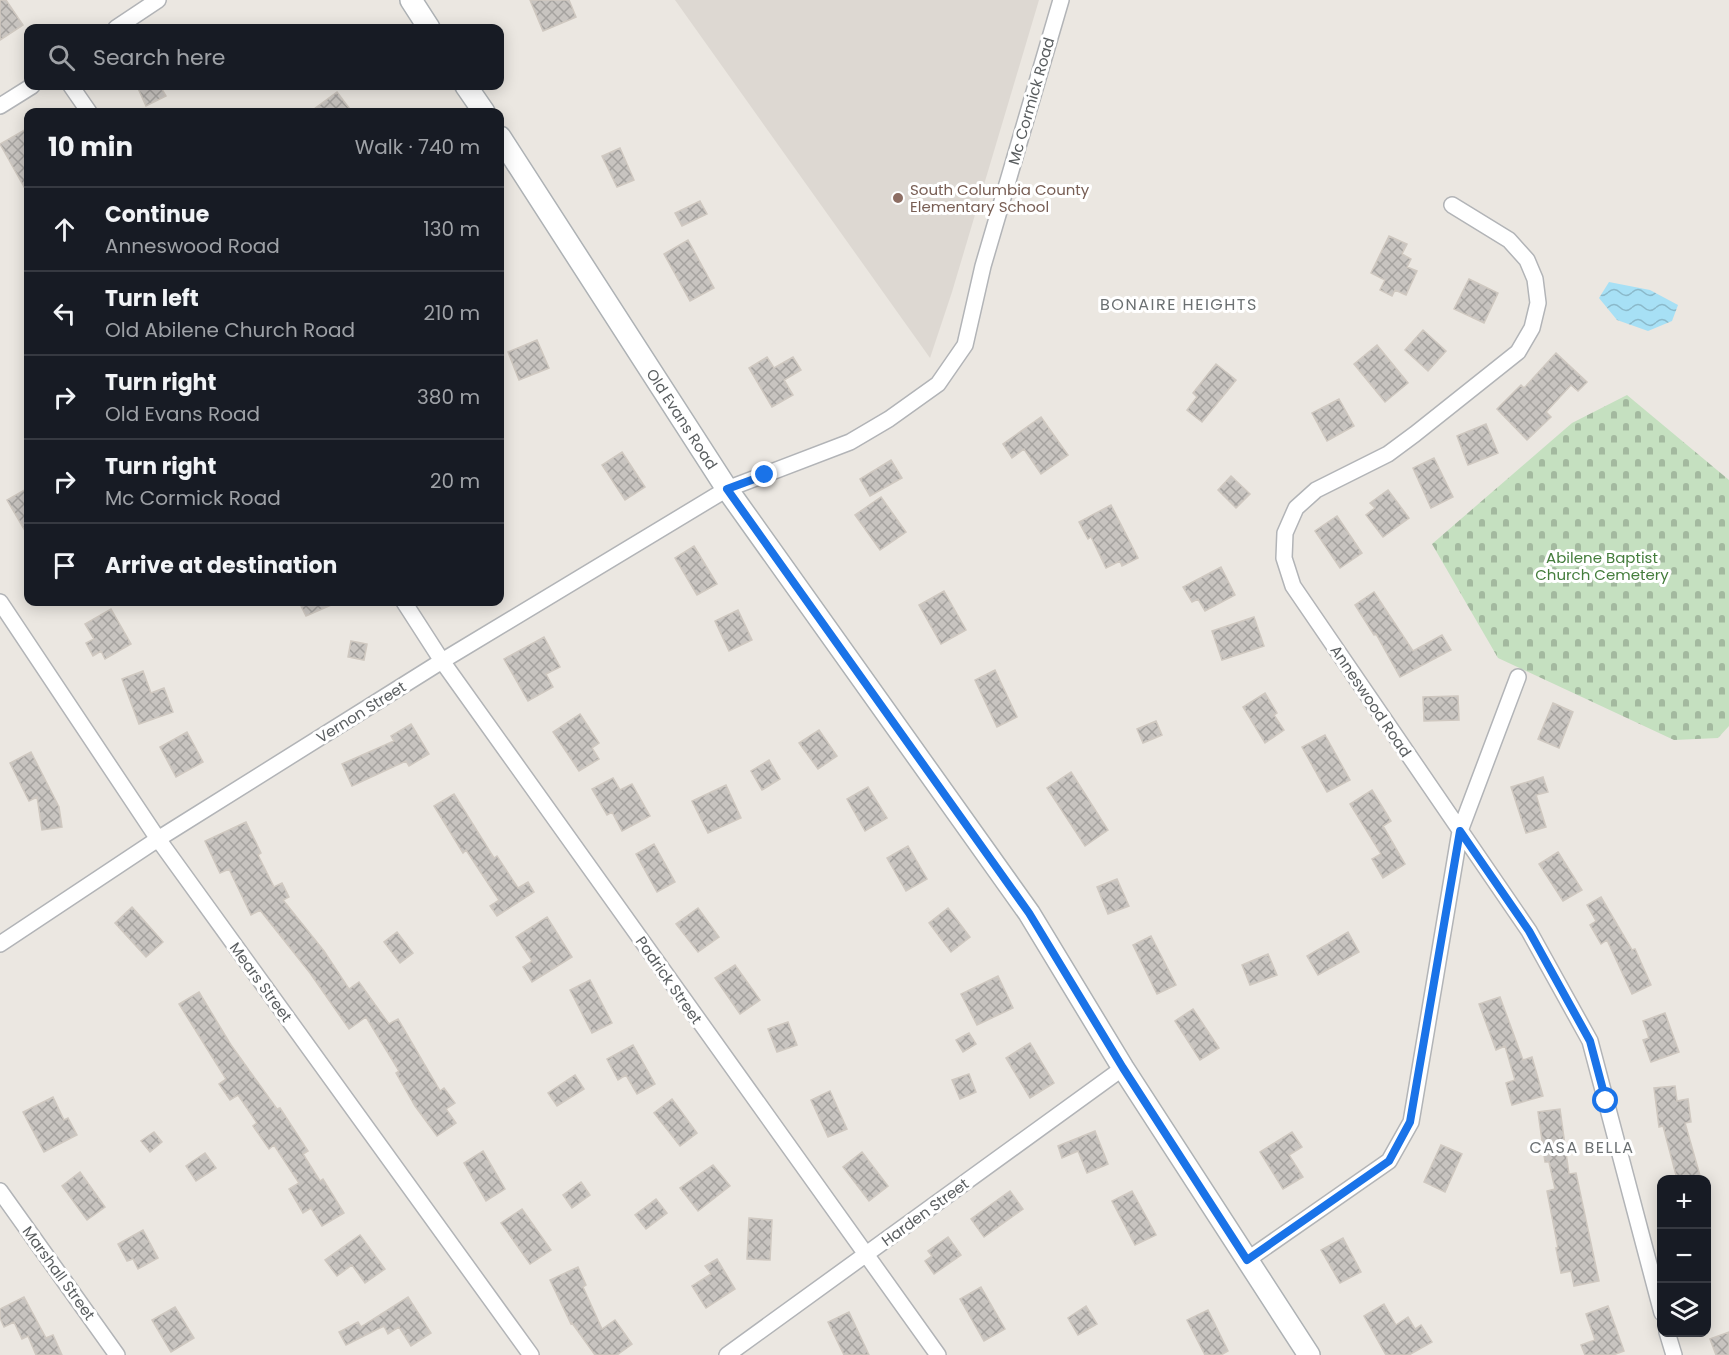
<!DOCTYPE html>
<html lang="en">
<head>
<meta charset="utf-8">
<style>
	body { margin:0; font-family:Poppins,sans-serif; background:#20242c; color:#f1f3f6 }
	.controls { position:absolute; right:18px; bottom:18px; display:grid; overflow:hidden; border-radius:12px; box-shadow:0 3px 15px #0003 }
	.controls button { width:54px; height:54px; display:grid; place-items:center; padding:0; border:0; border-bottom:2px solid #363941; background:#171b24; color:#f1f3f6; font:30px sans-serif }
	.stop { position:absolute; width:18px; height:18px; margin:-14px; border:4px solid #1a73e8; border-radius:50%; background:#fff }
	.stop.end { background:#1a73e8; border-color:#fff; box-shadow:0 2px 6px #0008 }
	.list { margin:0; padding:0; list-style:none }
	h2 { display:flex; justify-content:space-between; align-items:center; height:78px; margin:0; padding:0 24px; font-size:26px }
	h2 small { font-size:20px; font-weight:400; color:#9ea1a6 }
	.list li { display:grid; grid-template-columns:39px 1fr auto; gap:18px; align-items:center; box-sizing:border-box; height:84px; padding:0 24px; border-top:2px solid #363941 }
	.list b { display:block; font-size:22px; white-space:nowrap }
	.list p { margin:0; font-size:20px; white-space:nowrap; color:#9ea1a6 }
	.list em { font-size:20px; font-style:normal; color:#9ea1a6 }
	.icon { flex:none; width:33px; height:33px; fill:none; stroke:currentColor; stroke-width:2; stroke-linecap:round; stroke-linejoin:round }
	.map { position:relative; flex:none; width:1729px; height:1355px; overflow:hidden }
	.search { position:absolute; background:#171b24; box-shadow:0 3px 15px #0003; left:24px; top:24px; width:480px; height:66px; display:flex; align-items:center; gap:15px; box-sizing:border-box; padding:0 21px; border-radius:12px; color:#9ea1a6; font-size:22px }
	.panel { position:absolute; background:#171b24; box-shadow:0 3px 15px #0003; left:24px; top:108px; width:480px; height:498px; border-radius:12px }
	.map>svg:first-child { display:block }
</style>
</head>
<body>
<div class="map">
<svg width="1729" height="1355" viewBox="0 0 1729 1355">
	<defs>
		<pattern id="cemetery-stones" width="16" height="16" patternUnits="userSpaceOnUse" patternTransform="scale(1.5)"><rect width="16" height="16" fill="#c5e0c0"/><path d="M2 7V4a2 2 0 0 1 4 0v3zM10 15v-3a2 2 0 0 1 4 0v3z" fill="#a3b99f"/></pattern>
		<pattern id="water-waves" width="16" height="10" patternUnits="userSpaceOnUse" patternTransform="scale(1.5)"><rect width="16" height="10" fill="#a7e0f5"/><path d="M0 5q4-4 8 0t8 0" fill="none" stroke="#8bb9ca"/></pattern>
		<pattern id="building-cross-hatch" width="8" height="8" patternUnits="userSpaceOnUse" patternTransform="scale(1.5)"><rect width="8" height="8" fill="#c8c4c0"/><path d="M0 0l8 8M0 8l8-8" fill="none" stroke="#a5a29f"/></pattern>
	</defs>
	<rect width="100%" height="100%" fill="#ebe7e1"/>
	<path fill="#ddd8d2" d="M 675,0 L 1039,0 L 952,292 L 930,358 Z"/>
	<path fill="url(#cemetery-stones)" d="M 1627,395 L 1729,480 L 1729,726 L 1718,738 L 1674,740 L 1498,658 L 1432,544 L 1572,423 Z"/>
	<path fill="url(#water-waves)" d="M 1609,282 L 1650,290 L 1678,305 L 1672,321 L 1648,331 L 1617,320 L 1599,298 Z"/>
	<path fill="url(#building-cross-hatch)" stroke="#cfc8c0" stroke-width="1.5" d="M 0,0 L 6,0 L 23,25 L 0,40 Z
		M 530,0 L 569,0 L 576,17 L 543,31 Z
		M 137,86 L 160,86 L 166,96 L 146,106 Z
		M 337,92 L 352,112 L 310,112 Z
		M 28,128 L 28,194 L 0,144 Z
		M 620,148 L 634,180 L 617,187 L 602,156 Z
		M 700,201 L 707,214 L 682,226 L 675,213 Z
		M 1389,236 L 1407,244 L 1402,254 L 1411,259 L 1407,267 L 1417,271 L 1406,295 L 1395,290 L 1392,296 L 1380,290 L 1385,280 L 1371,273 Z
		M 688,240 L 714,288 L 690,301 L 664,254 Z
		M 1469,279 L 1498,293 L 1484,323 L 1454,309 Z
		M 1423,330 L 1446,351 L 1428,371 L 1405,350 Z
		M 537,340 L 549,368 L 519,380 L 508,352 Z
		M 1377,345 L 1408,383 L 1385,402 L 1354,364 Z
		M 1556,353 L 1587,382 L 1578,391 L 1571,385 L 1546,412 L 1551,417 L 1527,440 L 1497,409 L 1521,385 L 1524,388 Z
		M 767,357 L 774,368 L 793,357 L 801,370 L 784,380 L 793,395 L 772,407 L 749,368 Z
		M 1216,364 L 1236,380 L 1202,422 L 1187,410 L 1197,397 L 1193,393 Z
		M 1339,399 L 1354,426 L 1327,441 L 1312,413 Z
		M 1041,417 L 1068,455 L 1041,474 L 1024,449 L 1012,458 L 1003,444 Z
		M 1486,424 L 1498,453 L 1468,465 L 1457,436 Z
		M 622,452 L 645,487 L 625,500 L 602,465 Z
		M 1434,458 L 1453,497 L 1431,508 L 1413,468 Z
		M 891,460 L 902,478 L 870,496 L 860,479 Z
		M 1231,476 L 1250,494 L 1236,508 L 1218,490 Z
		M 28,488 L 28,536 L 7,500 Z
		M 1388,490 L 1409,518 L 1383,537 L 1366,515 L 1375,508 L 1370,503 Z
		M 881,497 L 906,532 L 880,550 L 855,515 Z
		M 1111,505 L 1138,558 L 1122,566 L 1120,561 L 1106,568 L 1091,537 L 1088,539 L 1079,522 Z
		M 1337,516 L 1362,553 L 1340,568 L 1315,531 Z
		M 694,546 L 717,584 L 697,595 L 675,558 Z
		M 1221,567 L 1235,595 L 1205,611 L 1198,599 L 1192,602 L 1183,587 Z
		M 944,591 L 966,630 L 941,644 L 919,605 Z
		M 1374,592 L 1413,651 L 1442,635 L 1451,650 L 1400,677 L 1376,634 L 1374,635 L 1355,605 Z
		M 299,602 L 338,602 L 306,616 Z
		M 111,609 L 131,644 L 105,659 L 101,651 L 93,656 L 86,643 L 94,639 L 85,624 Z
		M 738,610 L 752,640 L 729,651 L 715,621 Z
		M 1254,617 L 1264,646 L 1222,660 L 1212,631 Z
		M 544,637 L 560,667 L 546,674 L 553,687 L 528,701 L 504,659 Z
		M 351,641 L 367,644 L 364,660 L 348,657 Z
		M 995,670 L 1017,717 L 997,727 L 975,680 Z
		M 143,671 L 151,693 L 164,688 L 173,712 L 139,724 L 122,679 Z
		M 1265,693 L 1277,713 L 1274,715 L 1284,730 L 1265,743 L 1243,707 Z
		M 1458,696 L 1459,720 L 1424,721 L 1423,697 Z
		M 1553,703 L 1573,712 L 1559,748 L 1538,739 Z
		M 580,714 L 599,743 L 592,748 L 599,759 L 579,771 L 553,732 Z
		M 1156,721 L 1162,735 L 1143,743 L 1137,729 Z
		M 411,724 L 429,754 L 409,766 L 406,761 L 352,786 L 342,764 L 394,741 L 391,736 Z
		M 819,730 L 837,756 L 818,769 L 799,743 Z
		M 187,732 L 203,762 L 176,777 L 160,747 Z
		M 1325,735 L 1350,780 L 1327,792 L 1302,747 Z
		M 31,752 L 59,807 L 62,827 L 42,830 L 37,797 L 29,801 L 10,763 Z
		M 769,760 L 780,779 L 762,790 L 751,771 Z
		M 1071,772 L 1108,830 L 1085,846 L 1047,788 Z
		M 1543,777 L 1548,792 L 1536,795 L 1546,827 L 1526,833 L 1511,787 Z
		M 613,778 L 620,790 L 632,784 L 650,816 L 622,831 L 612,812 L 607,815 L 592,789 Z
		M 726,785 L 741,818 L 708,833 L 692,801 Z
		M 868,787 L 887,818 L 865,831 L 847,799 Z
		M 1372,790 L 1391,821 L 1383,826 L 1405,864 L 1383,878 L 1372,859 L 1381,854 L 1350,804 Z
		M 454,794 L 494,858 L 497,856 L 518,888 L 528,882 L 534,892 L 497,916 L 490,906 L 499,900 L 466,850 L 463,853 L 434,806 Z
		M 246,822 L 261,853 L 258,855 L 274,887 L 282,883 L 289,897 L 283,900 L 324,951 L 349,989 L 359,982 L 389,1024 L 398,1019 L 440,1091 L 444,1088 L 455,1103 L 446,1109 L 456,1123 L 437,1136 L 415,1106 L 396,1073 L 399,1071 L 366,1017 L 349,1029 L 310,973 L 260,910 L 251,915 L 229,869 L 220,873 L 205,841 Z
		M 654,844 L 675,882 L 657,892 L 636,854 Z
		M 908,846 L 927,879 L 906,891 L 887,858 Z
		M 1558,852 L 1582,890 L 1563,901 L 1539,864 Z
		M 1117,879 L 1129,906 L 1108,914 L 1097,887 Z
		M 1601,897 L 1632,950 L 1635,949 L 1651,985 L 1632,994 L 1607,940 L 1601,944 L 1590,925 L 1596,921 L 1587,905 Z
		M 132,907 L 163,942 L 146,957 L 115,923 Z
		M 698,908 L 719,937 L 698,952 L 676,924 Z
		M 948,908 L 970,937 L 951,952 L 929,923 Z
		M 547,917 L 572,957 L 532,982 L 523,967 L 532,961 L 516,937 Z
		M 397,932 L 413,953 L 400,963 L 384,942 Z
		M 1348,932 L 1359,952 L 1318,975 L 1307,956 Z
		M 1151,936 L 1176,985 L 1157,994 L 1133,945 Z
		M 1268,954 L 1277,975 L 1250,985 L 1242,965 Z
		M 735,965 L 760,1000 L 740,1014 L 715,978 Z
		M 998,976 L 1013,1008 L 977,1025 L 961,994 Z
		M 590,980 L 612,1023 L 592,1033 L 570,990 Z
		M 199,992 L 231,1045 L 277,1109 L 280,1108 L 308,1151 L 303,1154 L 320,1181 L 323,1179 L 344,1213 L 322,1226 L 311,1208 L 303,1213 L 289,1189 L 299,1183 L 274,1145 L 269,1149 L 253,1126 L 257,1123 L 238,1095 L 230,1100 L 219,1084 L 226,1079 L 179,1004 Z
		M 1500,997 L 1523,1060 L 1532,1057 L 1543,1096 L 1512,1105 L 1506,1083 L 1515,1080 L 1505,1046 L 1496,1050 L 1479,1004 Z
		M 1193,1009 L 1219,1048 L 1200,1060 L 1175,1021 Z
		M 1665,1013 L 1679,1052 L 1651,1062 L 1643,1040 L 1649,1038 L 1643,1021 Z
		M 788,1022 L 797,1045 L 777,1052 L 768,1029 Z
		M 969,1033 L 976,1044 L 963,1052 L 956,1040 Z
		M 1030,1043 L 1054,1083 L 1030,1098 L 1006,1058 Z
		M 633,1045 L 655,1084 L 637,1094 L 626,1075 L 618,1080 L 607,1059 Z
		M 969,1074 L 976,1092 L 960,1099 L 952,1080 Z
		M 575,1075 L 584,1089 L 557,1106 L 548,1093 Z
		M 1675,1086 L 1677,1101 L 1688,1099 L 1691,1122 L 1685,1123 L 1701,1179 L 1677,1179 L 1663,1126 L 1659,1127 L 1654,1088 Z
		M 830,1091 L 847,1129 L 828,1137 L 811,1100 Z
		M 53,1097 L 64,1120 L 68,1118 L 77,1135 L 44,1152 L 23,1112 Z
		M 672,1099 L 697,1133 L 680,1146 L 654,1113 Z
		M 1560,1109 L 1569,1174 L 1576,1173 L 1599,1281 L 1574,1286 L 1571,1271 L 1561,1273 L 1556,1248 L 1558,1248 L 1547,1191 L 1555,1189 L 1549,1162 L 1545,1162 L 1538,1112 Z
		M 1095,1131 L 1108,1164 L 1087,1173 L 1078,1151 L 1062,1158 L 1058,1146 Z
		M 154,1132 L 162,1142 L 150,1152 L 141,1141 Z
		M 1292,1132 L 1302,1147 L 1289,1155 L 1303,1177 L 1283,1189 L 1260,1152 Z
		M 1441,1145 L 1462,1154 L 1445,1192 L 1424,1182 Z
		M 483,1151 L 505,1189 L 486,1201 L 464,1163 Z
		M 862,1152 L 888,1186 L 869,1201 L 843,1167 Z
		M 205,1153 L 216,1168 L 196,1181 L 186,1166 Z
		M 713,1165 L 730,1186 L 698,1211 L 680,1188 Z
		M 80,1172 L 105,1207 L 87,1220 L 62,1186 Z
		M 581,1182 L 590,1195 L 572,1208 L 563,1195 Z
		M 1010,1191 L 1023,1209 L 984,1237 L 971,1219 Z
		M 1132,1191 L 1156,1235 L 1135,1245 L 1112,1201 Z
		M 656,1199 L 667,1213 L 646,1229 L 635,1215 Z
		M 522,1209 L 551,1250 L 530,1264 L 501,1223 Z
		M 749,1218 L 772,1220 L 770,1260 L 747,1259 Z
		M 143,1230 L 158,1258 L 138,1269 L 133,1259 L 127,1261 L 118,1244 Z
		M 360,1235 L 385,1269 L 365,1283 L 352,1265 L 337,1276 L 325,1260 Z
		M 948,1237 L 961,1255 L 934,1274 L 925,1261 L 932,1256 L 928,1251 Z
		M 1343,1238 L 1361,1272 L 1340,1283 L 1321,1250 Z
		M 717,1259 L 735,1289 L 706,1308 L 692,1286 L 711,1274 L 705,1266 Z
		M 578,1267 L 586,1285 L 583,1287 L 602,1329 L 615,1320 L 632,1344 L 617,1355 L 595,1355 L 572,1323 L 571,1324 L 550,1280 Z
		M 981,1287 L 1005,1329 L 984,1341 L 960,1299 Z
		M 24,1297 L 46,1338 L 53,1335 L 62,1355 L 36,1355 L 28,1336 L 22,1339 L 14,1322 L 4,1327 L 0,1318 L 0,1309 Z
		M 408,1297 L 431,1333 L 411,1346 L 399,1327 L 388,1334 L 384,1326 L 346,1345 L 339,1332 L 358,1322 L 361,1327 Z
		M 1384,1304 L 1396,1325 L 1408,1317 L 1415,1329 L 1421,1325 L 1432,1342 L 1409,1355 L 1386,1355 L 1364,1316 Z
		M 1086,1306 L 1097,1324 L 1078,1335 L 1068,1318 Z
		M 1608,1306 L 1624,1351 L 1613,1355 L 1585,1355 L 1581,1345 L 1595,1340 L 1586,1314 Z
		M 175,1307 L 194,1338 L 171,1352 L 152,1320 Z
		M 1208,1310 L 1228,1351 L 1221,1355 L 1205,1355 L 1187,1320 Z
		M 849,1312 L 869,1355 L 844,1355 L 828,1322 Z
		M 1729,1332 L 1729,1355 L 1716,1355 L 1710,1339 Z"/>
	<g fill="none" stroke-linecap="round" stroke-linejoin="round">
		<g stroke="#b2b4b7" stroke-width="18">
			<path id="street" d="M 116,28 L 158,0
				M 71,86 L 89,112
				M 0,106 L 32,86
				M 1452,205 L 1509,240 L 1527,260 L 1535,279 L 1538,303 L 1532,328 L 1518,352 L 1415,434 L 1388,454 L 1316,490 L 1296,508 L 1285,533 L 1284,558 L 1293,586 L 1529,931 L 1590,1041 L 1662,1313
				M 0,602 L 158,839 L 531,1355
				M 404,602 L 442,661 L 938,1355
				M 0,944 L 158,839 L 442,661 L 727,489 L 850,442 L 889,419 L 938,384 L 965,345 L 983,266 L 1061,0
				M 0,1191 L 117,1355
				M 1247,1260 L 1389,1161 L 1411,1122 L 1460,831 L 1518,677
				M 1667,1332 L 1674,1355
				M 727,1355 L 1123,1068"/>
		</g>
		<g stroke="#aeb2b5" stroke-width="24">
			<path id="secondary" d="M 411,0 L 429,28
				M 466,86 L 484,112
				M 500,137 L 727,489 L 1029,913 L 1123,1068 L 1309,1355"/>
		</g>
		<use href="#street" stroke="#fff" stroke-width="15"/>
		<use href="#secondary" stroke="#fff" stroke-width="21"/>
	</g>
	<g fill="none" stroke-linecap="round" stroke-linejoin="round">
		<path stroke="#1a73e8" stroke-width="8" d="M 765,475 L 727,489 L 1029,913 L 1123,1068 L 1247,1260 L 1389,1161 L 1410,1122 L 1460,831 L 1529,931 L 1590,1041 L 1606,1101"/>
	</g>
	<circle fill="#8d6e63" stroke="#fff" stroke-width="2" cx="898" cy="198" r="6"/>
	<g text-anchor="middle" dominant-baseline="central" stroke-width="6" stroke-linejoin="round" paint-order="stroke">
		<g font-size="15" fill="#5a5e60" stroke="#fff">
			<text transform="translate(1031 101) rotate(-74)">Mc Cormick Road</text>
			<text transform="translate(682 419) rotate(57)">Old Evans Road</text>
			<text transform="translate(1371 701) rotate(56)">Anneswood Road</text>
			<text transform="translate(361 712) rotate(-32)">Vernon Street</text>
			<text transform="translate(669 980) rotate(55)">Padrick Street</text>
			<text transform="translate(261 982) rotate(54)">Mears Street</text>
			<text transform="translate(925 1212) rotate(-36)">Harden Street</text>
			<text transform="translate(59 1273) rotate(54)">Marshall Street</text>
		</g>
		<g font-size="15" fill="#785e54" stroke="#fff" text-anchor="start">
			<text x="910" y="189">South Columbia County<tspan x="910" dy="17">Elementary School</tspan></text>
		</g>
		<g font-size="15" fill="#447d3c" stroke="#fff">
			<text x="1602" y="557">Abilene Baptist<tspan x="1602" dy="17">Church Cemetery</tspan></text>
		</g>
		<g font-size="16" letter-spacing="1.5" fill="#6b7072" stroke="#fff">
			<text x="1179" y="304">BONAIRE HEIGHTS</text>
			<text x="1582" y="1147">CASA BELLA</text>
		</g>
	</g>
</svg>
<div class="controls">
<button>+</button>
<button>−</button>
<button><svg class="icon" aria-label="layers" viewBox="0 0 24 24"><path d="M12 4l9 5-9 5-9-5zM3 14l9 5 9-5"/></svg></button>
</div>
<div class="stop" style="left:1606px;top:1101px"></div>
<div class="stop end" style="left:765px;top:475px"></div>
<div class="search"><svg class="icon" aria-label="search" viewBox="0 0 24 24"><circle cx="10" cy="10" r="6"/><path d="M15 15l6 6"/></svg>Search here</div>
<section class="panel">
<h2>10 min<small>Walk · 740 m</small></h2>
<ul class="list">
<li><svg class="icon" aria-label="ahead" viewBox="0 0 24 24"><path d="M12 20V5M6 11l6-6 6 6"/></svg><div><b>Continue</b><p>Anneswood Road</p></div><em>130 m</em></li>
<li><svg class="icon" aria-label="left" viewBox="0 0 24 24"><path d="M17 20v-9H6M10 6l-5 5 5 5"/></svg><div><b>Turn left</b><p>Old Abilene Church Road</p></div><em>210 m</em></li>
<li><svg class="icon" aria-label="right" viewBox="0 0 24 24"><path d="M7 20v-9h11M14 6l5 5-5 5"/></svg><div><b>Turn right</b><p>Old Evans Road</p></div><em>380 m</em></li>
<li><svg class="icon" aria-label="right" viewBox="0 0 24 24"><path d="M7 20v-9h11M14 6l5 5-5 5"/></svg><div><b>Turn right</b><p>Mc Cormick Road</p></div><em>20 m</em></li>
<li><svg class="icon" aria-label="arrive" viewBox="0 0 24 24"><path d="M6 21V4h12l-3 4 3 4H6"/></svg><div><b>Arrive at destination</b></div></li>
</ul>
</section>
</div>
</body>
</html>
